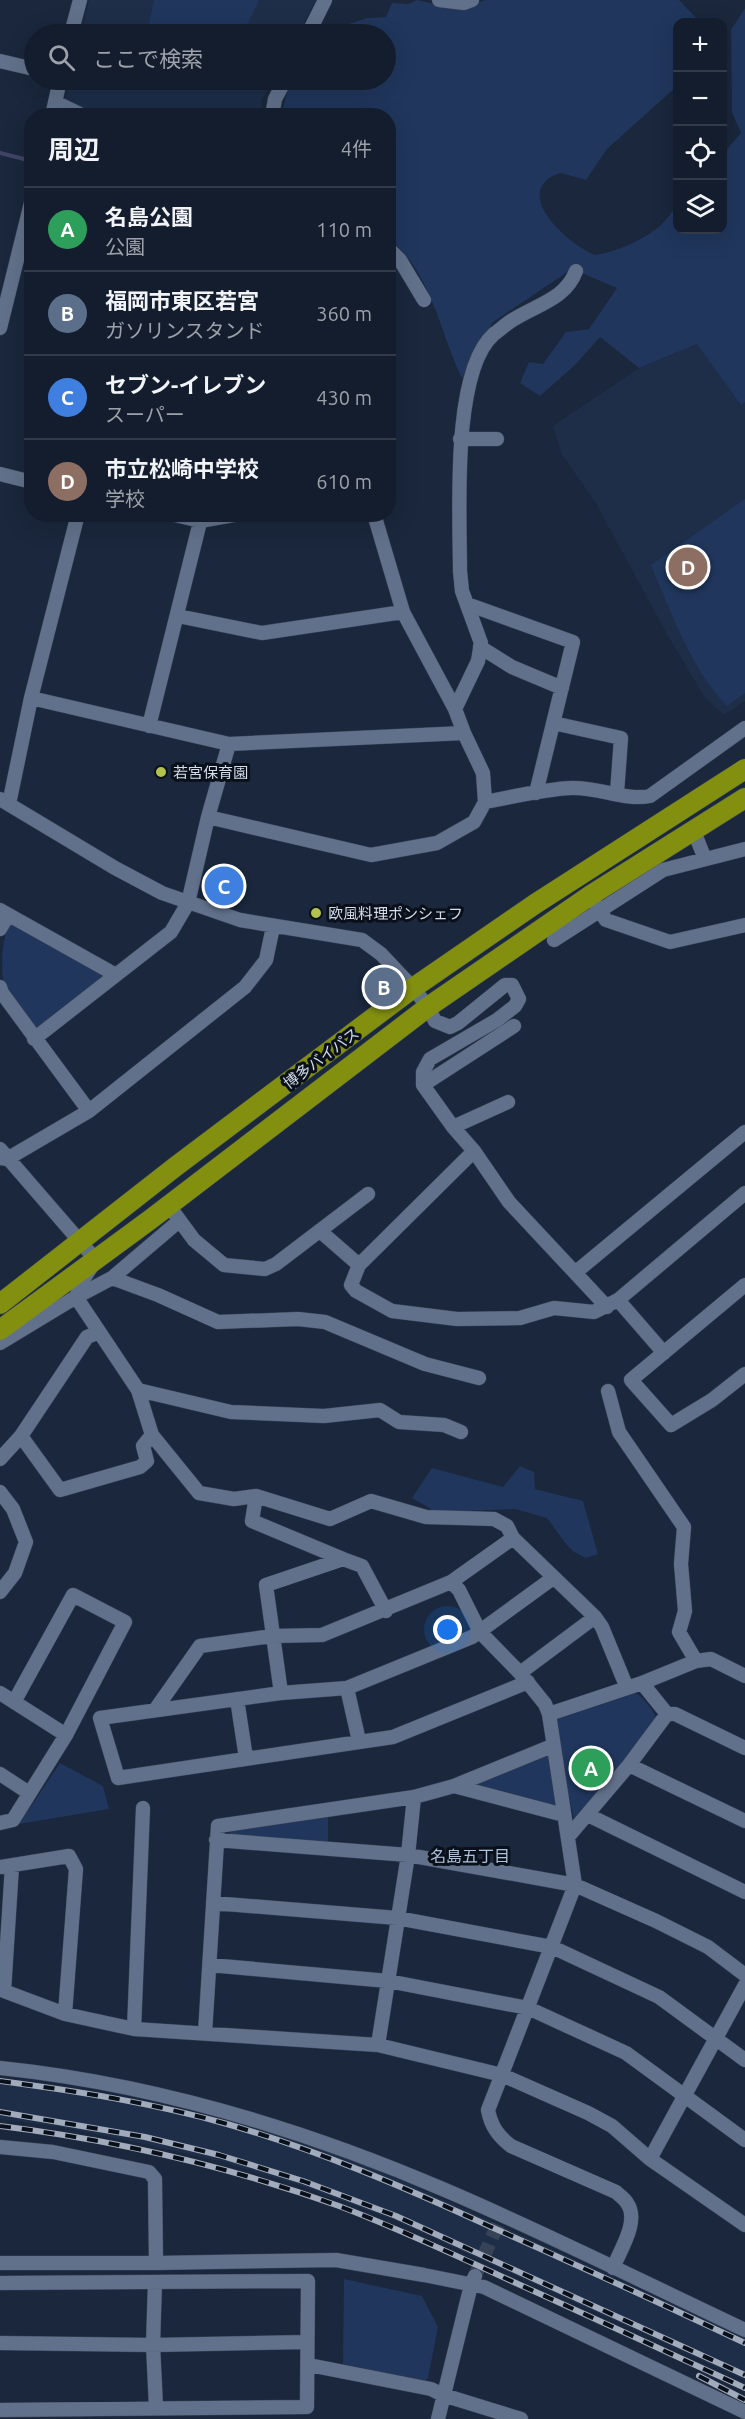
<!DOCTYPE html>
<html lang="ja">
<head>
<meta charset="utf-8">
<style>
	body { margin:0; font-family:Ubuntu,"Noto Sans JP",sans-serif; background:#212a39; color:#f1f3f6 }
	.controls { position:absolute; right:18px; top:18px; display:grid; overflow:hidden; border-radius:12px; box-shadow:0 6px 24px #0002 }
	.controls button { width:54px; height:54px; display:grid; place-items:center; padding:0; border:0; border-bottom:2px solid #333b49; background:#141d2d; color:#f1f3f6; font:30px sans-serif }
	.you { position:absolute; left:448px; top:1630px; width:21px; height:21px; margin:-15px; border:4px solid #fff; border-radius:50%; background:#1a73e8; box-shadow:0 0 0 9px #1a73e833 }
	.badge { display:grid; place-items:center; width:39px; height:39px; border-radius:50%; background:#b3c24b; color:#fff; font-size:20px; font-weight:700 }
	.pin { position:absolute; translate:-50% -50%; border:3px solid #fff; box-shadow:0 2px 6px #0006 }
	.list { margin:0; padding:0; list-style:none }
	h2 { display:flex; justify-content:space-between; align-items:center; height:78px; margin:0; padding:0 24px; font-size:26px }
	h2 small { font-size:20px; font-weight:400; color:#9da2aa }
	.list li { display:grid; grid-template-columns:39px 1fr auto; gap:18px; align-items:center; box-sizing:border-box; height:84px; padding:0 24px; border-top:2px solid #333b49 }
	.list b { display:block; font-size:22px; white-space:nowrap }
	.list p { margin:0; font-size:20px; white-space:nowrap; color:#9da2aa }
	.list em { font-size:20px; font-style:normal; color:#9da2aa }
	.icon { flex:none; width:33px; height:33px; fill:none; stroke:currentColor; stroke-width:2; stroke-linecap:round; stroke-linejoin:round }
	.map { position:relative; flex:none; width:745px; height:2419px; overflow:hidden }
	.search { position:absolute; background:#141d2d; box-shadow:0 6px 24px #0002; left:24px; top:24px; width:372px; height:66px; display:flex; align-items:center; gap:15px; box-sizing:border-box; padding:0 21px; border-radius:33px; color:#9da2aa; font-size:22px }
	.panel { position:absolute; background:#141d2d; box-shadow:0 6px 24px #0002; left:24px; top:108px; width:372px; height:414px; border-radius:24px }
	.map>svg:first-child { display:block }
</style>
</head>
<body>
<div class="map">
<svg width="745" height="2419" viewBox="0 0 745 2419">
	<rect width="100%" height="100%" fill="#1a273c"/>
	<path fill="#1e2e49" d="M 89,0 L 316,0 L 298,34 L 81,34 Z
		M 70,80 L 273,80 L 261,102 L 262,115 L 91,115 L 70,106 L 65,98 Z
		M 697,344 L 741,404 L 745,402 L 745,701 L 724,715 L 705,698 L 667,634 L 594,500 L 562,455 L 553,426 L 639,368 Z
		M 0,2078 L 63,2086 L 151,2102 L 224,2119 L 323,2149 L 407,2183 L 745,2337 L 745,2380 L 394,2220 L 299,2185 L 219,2161 L 143,2144 L 67,2128 L 0,2119 Z"/>
	<path fill="#20365c" d="M 154,0 L 259,0 L 243,34 L 147,34 Z
		M 417,0 L 443,6 L 466,7 L 485,0 L 679,0 L 700,22 L 678,22 L 677,86 L 607,149 L 586,180 L 561,173 C 557,174 551,176 548,179 C 519,202 573,247 595,255 C 617,252 645,239 661,225 C 667,219 672,212 677,206 L 678,230 L 722,230 L 723,154 L 741,133 L 732,112 L 731,30 L 745,8 L 745,402 L 741,405 L 697,344 L 639,368 L 600,337 L 575,365 L 540,396 L 520,383 L 529,362 L 543,364 L 566,332 L 589,329 L 617,288 L 572,269 L 493,322 L 462,378 C 439,331 432,273 389,239 L 388,116 L 281,116 L 287,92 L 295,80 L 386,80 L 386,34 L 320,34 L 367,18 L 386,17 L 392,3 L 409,4 Z
		M 745,499 L 745,693 L 727,706 C 690,667 672,614 651,565 Z
		M 13,922 L 103,973 L 104,979 L 38,1029 C 28,1018 14,1006 6,993 C 0,977 0,932 13,922 Z
		M 520,1466 L 534,1472 L 535,1489 L 583,1501 L 598,1554 L 586,1558 L 574,1552 L 566,1544 L 547,1518 L 515,1509 L 436,1512 L 412,1498 L 432,1468 L 503,1487 Z
		M 631,1690 C 642,1695 653,1709 657,1720 L 584,1812 L 574,1820 L 554,1725 L 557,1718 Z
		M 542,1754 L 549,1756 L 556,1804 L 552,1806 L 468,1785 Z
		M 60,1763 L 103,1786 L 109,1809 L 19,1824 Z
		M 328,1814 L 328,1842 L 230,1836 L 229,1829 Z
		M 344,2279 L 422,2296 L 438,2327 L 428,2378 L 425,2382 L 343,2364 Z"/>
	<g fill="none" stroke-linecap="round" stroke-linejoin="round">
		<path stroke="#404568" stroke-width="4" d="M 0,153 L 32,161"/>
		<path stroke="#364256" stroke-width="14" stroke-dasharray="14 7" stroke-linecap="butt" d="M 475,2276 L 498,2224"/>
		<g stroke="#3b4557" stroke-width="15">
			<path id="minor" d="M 439,0 L 464,3 L 472,0
				M 71,34 L 80,0
				M 308,34 L 325,0
				M 0,61 L 34,69
				M 55,102 L 84,116
				M 52,116 L 60,80
				M 272,116 L 275,99 L 285,80
				M 388,248 L 400,260 L 424,300
				M 0,328 L 32,199
				M 460,439 L 497,439
				M 0,474 L 32,482
				M 171,514 L 200,521 L 239,514
				M 467,604 L 573,642 L 536,793
				M 178,616 L 262,633 L 403,612
				M 480,647 L 512,667 L 562,688
				M 31,698 L 229,744 L 464,733
				M 455,709 L 478,661 L 481,643 L 462,591 L 460,571 C 460,516 451,371 494,334 C 501,329 508,322 516,318 C 539,304 566,298 576,271
				M 553,723 L 621,738 L 617,793
				M 149,726 L 202,514
				M 0,799 L 115,868 L 162,893 L 240,920 L 362,940 L 381,954 L 413,988 L 428,1007 L 435,1021 L 450,1027 L 458,1023 L 505,985 L 512,985 L 519,999 L 515,1006 L 497,1020 L 430,1059 L 423,1072 L 423,1085 L 453,1127 L 474,1151 L 509,1202 L 607,1307
				M 485,802 C 513,797 543,789 572,788 C 599,787 625,801 650,796 L 745,728
				M 9,804 L 31,698 L 78,514
				M 208,817 L 371,855 L 437,843 L 474,822 L 485,802 L 483,773 L 464,733 L 455,709 L 403,612 L 374,514
				M 693,829 L 705,859
				M 596,905 L 606,920 L 670,942 L 745,925
				M 0,910 L 116,975
				M 0,929 L 8,915
				M 554,940 L 663,870 L 745,849
				M 0,987 L 2,993 L 89,1111
				M 34,1039 L 171,932 L 188,903 L 208,817 L 229,744
				M 423,1085 L 514,1026
				M 453,1127 L 508,1102
				M 0,1149 L 96,1260 L 82,1281 L 76,1297 L 138,1390 L 152,1435 L 199,1493 L 234,1499 L 256,1496 L 330,1519 L 371,1501 L 426,1517 L 494,1519 L 507,1526 L 513,1538 L 595,1617 L 602,1627 L 627,1688
				M 0,1158 L 7,1159 L 89,1111 L 245,987 L 266,960 L 273,927
				M 169,1206 L 194,1240 L 224,1265 L 265,1269 L 276,1264 L 368,1194
				M 320,1231 L 359,1265 L 474,1151
				M 359,1265 L 351,1285 L 356,1291 L 392,1311 L 457,1319 L 520,1318 L 554,1308 L 594,1312 L 618,1300 L 745,1193
				M 576,1272 L 745,1132
				M 112,1278 L 158,1295 L 218,1322 L 298,1319 L 325,1322 L 425,1364 L 479,1378
				M 745,1285 L 631,1380 L 671,1425 L 712,1400 L 745,1374
				M 618,1300 L 664,1353
				M 0,1343 L 76,1297 L 112,1278 L 179,1221
				M 138,1390 L 231,1412 L 324,1416 L 380,1410 L 399,1422 L 444,1425 L 461,1432
				M 608,1391 L 619,1432 L 684,1527 L 681,1564 L 685,1611 L 679,1632 L 696,1661
				M 21,1436 L 60,1490 L 140,1467 L 147,1461 L 143,1446 L 152,1435
				M 0,1459 L 21,1436 L 87,1337 L 99,1332
				M 0,1492 L 13,1509 L 26,1542 L 15,1573 L 0,1592
				M 256,1496 L 252,1521 L 343,1559
				M 451,1582 L 459,1590 L 480,1632 L 520,1673 L 545,1704 L 549,1714 L 575,1885 L 488,2110 C 491,2126 498,2136 511,2146 L 616,2192 C 620,2196 625,2199 627,2203 C 640,2221 620,2250 613,2268
				M 520,1673 L 595,1617
				M 528,1682 L 393,1737 L 118,1778 L 100,1718 L 281,1693 L 347,1688 L 472,1637 L 553,1578
				M 347,1688 L 359,1741
				M 0,1693 L 66,1735
				M 281,1693 L 266,1585 L 343,1559 L 362,1566 L 386,1611
				M 237,1699 L 246,1758
				M 155,1710 L 200,1646 L 272,1636 L 322,1635 L 451,1582 L 513,1538
				M 549,1714 L 642,1683 L 696,1661 L 711,1659 L 745,1676
				M 667,1714 L 675,1714 L 745,1748
				M 629,1765 L 745,1821
				M 0,1774 L 29,1793
				M 454,1786 L 564,1815
				M 588,1815 L 745,1892
				M 0,1823 L 13,1820 L 66,1735 L 125,1622 L 73,1595 L 14,1702
				M 568,1837 L 629,1765 L 667,1714 L 642,1683
				M 216,1840 L 408,1855 L 575,1885 L 656,1921 L 708,1947 L 745,1975
				M 0,1867 L 69,1856 L 76,1869 L 65,2014
				M 213,1903 L 397,1918 L 552,1947 L 659,1997 L 745,2060
				M 210,1965 L 388,1981 L 528,2008 L 626,2053 L 745,2140
				M 0,1986 L 4,1991 L 65,2014 L 134,2029 L 378,2045 L 502,2075 L 588,2113 L 612,2126 L 650,2159 L 745,2225
				M 4,1991 L 12,1866
				M 134,2029 L 143,1808
				M 205,2033 L 218,1826 L 414,1797 L 454,1786 L 552,1746
				M 378,2045 L 408,1855 L 414,1797
				M 0,2068 C 154,2084 303,2129 445,2190 C 546,2233 645,2283 745,2330
				M 0,2147 L 53,2152 L 149,2172 L 155,2179 L 156,2263
				M 650,2159 L 745,1985
				M 0,2263 L 156,2263 L 336,2260 L 424,2275 L 484,2287 L 745,2412
				M 155,2282 L 153,2345 L 156,2407
				M 0,2283 L 308,2281 L 307,2407 L 0,2410
				M 0,2343 L 153,2345 L 307,2342
				M 309,2365 L 431,2389 L 443,2395 L 521,2419
				M 438,2419 L 471,2285 L 475,2276"/>
		</g>
		<g stroke="#3b4557" stroke-width="21">
			<path id="highway" d="M 0,1304 L 175,1167 L 413,988 L 535,904 L 745,769
				M 0,1330 L 151,1219 L 428,1007 L 591,895 L 745,798"/>
		</g>
		<use href="#minor" stroke="#62718b" stroke-width="14"/>
		<use href="#highway" stroke="#828f0f" stroke-width="20"/>
		<g stroke="#a1abbc" stroke-width="6">
			<path id="rail" d="M 0,2081 C 76,2091 153,2103 227,2124 C 317,2150 404,2187 489,2226 C 575,2264 660,2303 745,2343
				M 0,2112 L 145,2137 L 219,2155 L 303,2181 L 396,2216 L 745,2375
				M 0,2126 C 115,2140 230,2167 339,2206 C 400,2229 459,2257 518,2284 C 594,2318 669,2353 745,2388
				M 699,2376 L 745,2400"/>
		</g>
		<use href="#rail" stroke="#0a1019" stroke-width="4" stroke-dasharray="11" stroke-linecap="butt"/>
	</g>
	<g fill="#b3c24b" stroke="#0a1019" stroke-width="2">
		<circle cx="161" cy="772" r="6"/>
		<circle cx="316" cy="913" r="6"/>
	</g>
	<g text-anchor="middle" dominant-baseline="central" stroke-width="6" stroke-linejoin="round" paint-order="stroke">
		<g font-size="15" fill="#d4ddec" stroke="#0a1019" text-anchor="start">
			<text x="173" y="772">若宮保育園</text>
			<text x="328" y="913">欧風料理ポンシェフ</text>
		</g>
		<g font-size="15" fill="#d4ddec" stroke="#0a1019">
			<text transform="translate(321 1058) rotate(-37)">博多バイパス</text>
		</g>
		<g font-size="16" fill="#afc0dc" stroke="#0a1019">
			<text x="470" y="1856">名島五丁目</text>
		</g>
	</g>
</svg>
<div class="controls">
<button>+</button>
<button>−</button>
<button><svg class="icon" aria-label="locate" viewBox="0 0 24 24"><circle cx="12" cy="12" r="6"/><path d="M12 2v4M12 18v4M2 12h4M18 12h4"/></svg></button>
<button><svg class="icon" aria-label="layers" viewBox="0 0 24 24"><path d="M12 4l9 5-9 5-9-5zM3 14l9 5 9-5"/></svg></button>
</div>
<div class="you"></div>
<div class="pin badge" style="left:591px;top:1768px;background:#2e9e5b">A</div>
<div class="pin badge" style="left:384px;top:987px;background:#5c6f8a">B</div>
<div class="pin badge" style="left:224px;top:886px;background:#3f7fe0">C</div>
<div class="pin badge" style="left:688px;top:567px;background:#8d6e63">D</div>
<div class="search"><svg class="icon" aria-label="search" viewBox="0 0 24 24"><circle cx="10" cy="10" r="6"/><path d="M15 15l6 6"/></svg>ここで検索</div>
<section class="panel">
<h2>周辺<small>4件</small></h2>
<ul class="list">
<li><span class="badge" style="background:#2e9e5b">A</span><div><b>名島公園</b><p>公園</p></div><em>110 m</em></li>
<li><span class="badge" style="background:#5c6f8a">B</span><div><b>福岡市東区若宮</b><p>ガソリンスタンド</p></div><em>360 m</em></li>
<li><span class="badge" style="background:#3f7fe0">C</span><div><b>セブン-イレブン</b><p>スーパー</p></div><em>430 m</em></li>
<li><span class="badge" style="background:#8d6e63">D</span><div><b>市立松崎中学校</b><p>学校</p></div><em>610 m</em></li>
</ul>
</section>
</div>
</body>
</html>
